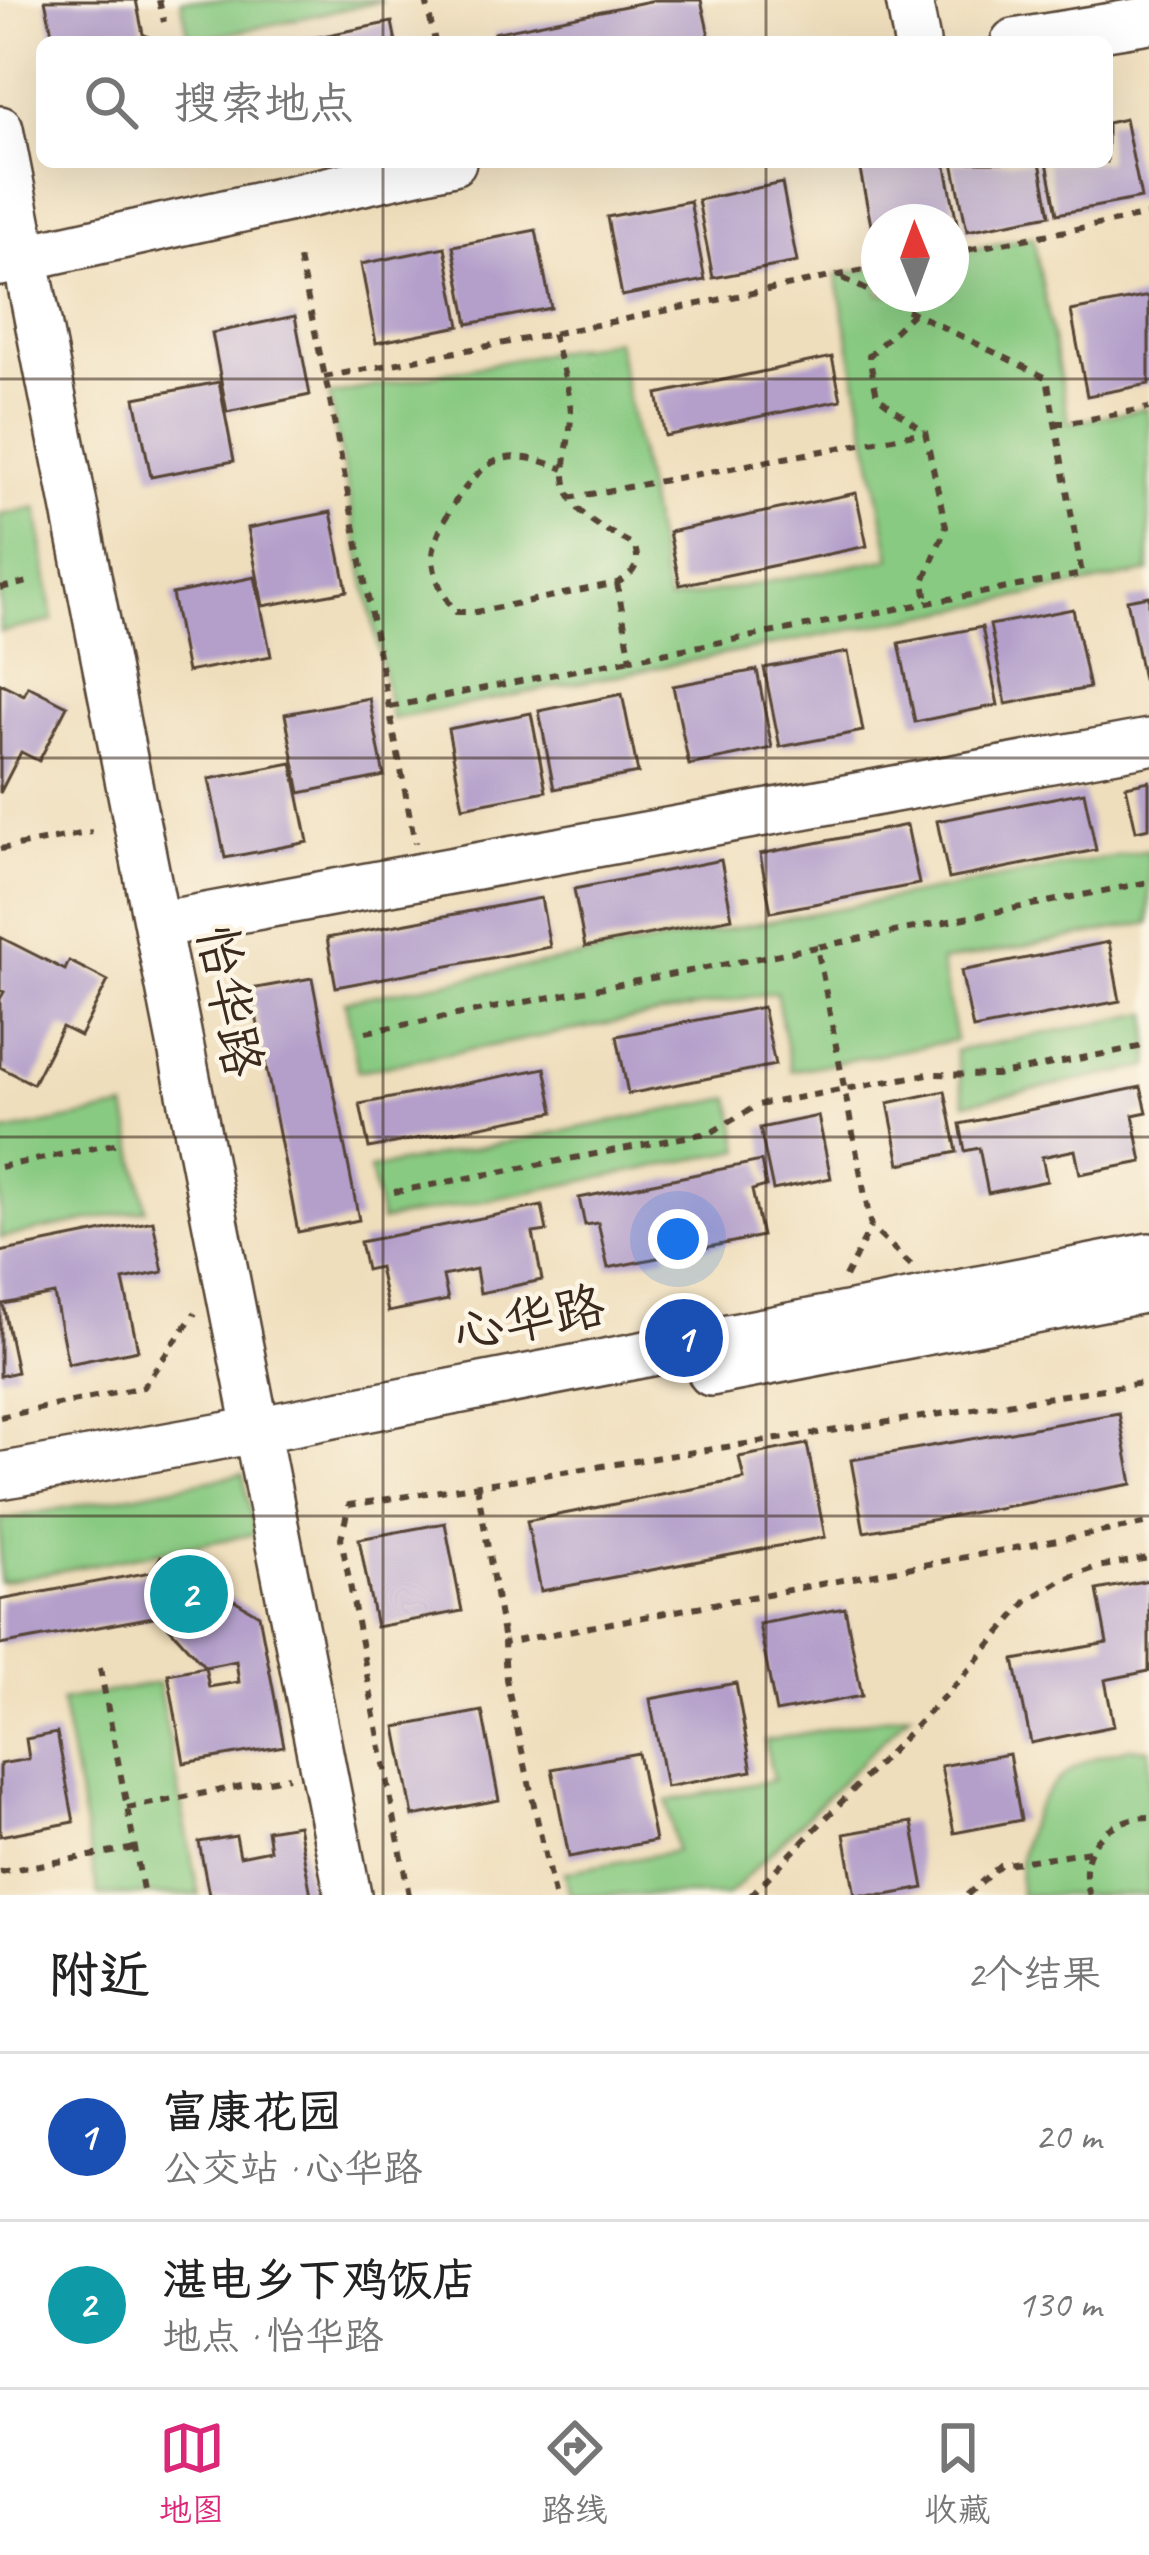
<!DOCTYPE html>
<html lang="zh">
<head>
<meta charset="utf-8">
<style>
	body { margin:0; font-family:Caveat,"LXGW WenKai TC",sans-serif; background:#f6f6f6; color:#222 }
	.compass { position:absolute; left:861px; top:204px; width:108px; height:108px; border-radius:50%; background:#fff; box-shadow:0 12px 48px #0002; rotate:359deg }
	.you { position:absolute; left:678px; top:1239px; width:42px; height:42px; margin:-30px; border:9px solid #fff; border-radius:50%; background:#1a73e8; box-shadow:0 0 0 18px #1a73e833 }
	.badge { display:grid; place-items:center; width:78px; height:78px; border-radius:50%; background:#db2777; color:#fff; font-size:39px; font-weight:700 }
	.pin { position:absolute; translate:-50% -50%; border:6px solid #fff; box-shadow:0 3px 12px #0006 }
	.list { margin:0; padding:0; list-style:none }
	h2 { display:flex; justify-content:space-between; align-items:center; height:156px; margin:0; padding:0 48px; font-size:51px }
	h2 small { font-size:39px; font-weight:400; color:#767676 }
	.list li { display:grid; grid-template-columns:78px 1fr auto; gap:36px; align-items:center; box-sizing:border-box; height:168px; padding:0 48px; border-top:3px solid #e0e0e0 }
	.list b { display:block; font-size:45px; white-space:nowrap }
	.list p { margin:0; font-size:39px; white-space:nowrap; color:#767676 }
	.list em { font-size:39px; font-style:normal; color:#767676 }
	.icon { flex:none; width:66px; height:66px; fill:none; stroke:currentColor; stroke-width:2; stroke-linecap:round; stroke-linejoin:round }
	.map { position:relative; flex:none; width:1149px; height:1895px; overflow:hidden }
	.search { position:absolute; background:#fff; box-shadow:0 12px 48px #0002; left:36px; right:36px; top:36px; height:132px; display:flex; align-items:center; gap:30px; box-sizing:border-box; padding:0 42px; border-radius:18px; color:#767676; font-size:45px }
	.sheet { height:492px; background:#fff }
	nav { display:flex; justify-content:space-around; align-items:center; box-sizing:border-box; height:168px; border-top:3px solid #e0e0e0; background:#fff; font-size:33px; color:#767676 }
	nav a { display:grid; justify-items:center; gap:6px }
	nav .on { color:#db2777 }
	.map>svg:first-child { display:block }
</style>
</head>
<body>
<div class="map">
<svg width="1149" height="1895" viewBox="0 0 1149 1895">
	<rect width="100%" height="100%" fill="#fcf5e5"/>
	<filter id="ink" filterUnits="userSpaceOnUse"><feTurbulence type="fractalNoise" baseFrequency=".00833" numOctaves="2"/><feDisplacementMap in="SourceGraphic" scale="24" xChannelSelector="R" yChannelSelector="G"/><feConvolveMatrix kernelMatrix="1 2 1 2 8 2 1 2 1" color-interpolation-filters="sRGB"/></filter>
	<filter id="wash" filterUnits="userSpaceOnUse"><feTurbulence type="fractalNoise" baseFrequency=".004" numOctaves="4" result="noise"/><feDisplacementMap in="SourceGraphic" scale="48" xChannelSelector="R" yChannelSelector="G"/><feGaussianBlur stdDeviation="2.7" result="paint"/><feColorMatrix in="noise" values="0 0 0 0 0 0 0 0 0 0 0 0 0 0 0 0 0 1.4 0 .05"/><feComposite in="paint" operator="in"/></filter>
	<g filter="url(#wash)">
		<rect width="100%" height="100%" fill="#efdebc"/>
		<path fill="#89ca82" stroke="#627a50" stroke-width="3" d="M 181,0 L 380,0 L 381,1 L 190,42 Z
			M 1033,237 L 1069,423 L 1146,408 L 1149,424 L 1149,572 L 392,719 L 329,395 L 616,340 L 668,601 L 891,558 L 836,275 L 879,267 L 879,294 L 951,294 L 951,253 Z
			M 37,508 L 53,621 L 0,632 L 0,515 Z
			M 1149,850 L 1149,923 L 941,962 L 956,1040 L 791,1071 L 776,992 L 358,1071 L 345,1001 Z
			M 1149,1013 L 1149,1067 L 965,1103 L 955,1051 Z
			M 731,1098 L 741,1150 L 381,1221 L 370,1169 Z
			M 126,1108 L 146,1209 L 0,1238 L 0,1133 Z
			M 243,1474 L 255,1534 L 0,1582 L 0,1520 Z
			M 158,1683 L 199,1895 L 98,1895 L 61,1701 Z
			M 910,1713 L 728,1895 L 570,1895 L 565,1872 L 676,1851 L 667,1801 L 773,1780 L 765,1741 Z
			M 1129,1748 L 1149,1749 L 1149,1895 L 1020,1895 C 1016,1838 1035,1784 1091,1759 C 1103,1754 1117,1752 1129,1748 Z"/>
		<g id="blocks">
			<path fill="#b39fca" d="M 45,0 L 136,0 L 143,34 L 159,42 L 54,42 Z
				M 655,0 L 701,0 L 710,40 L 496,42 L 494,33 Z
				M 392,22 L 396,42 L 303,42 L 303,40 Z
				M 1125,119 L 1141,198 L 1057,214 L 1047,162 L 1107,162 L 1107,123 Z
				M 902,162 L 945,162 L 959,233 L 951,234 L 951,222 L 879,222 L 879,255 L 877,255 L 860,170 Z
				M 953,162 L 1040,162 L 1050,215 L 967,231 Z
				M 782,183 L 797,262 L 713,278 L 698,200 Z
				M 690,201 L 705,280 L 622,296 L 607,217 Z
				M 536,230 L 551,308 L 468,324 L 453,246 Z
				M 445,247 L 460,326 L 376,343 L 361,264 Z
				M 1149,296 L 1149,384 L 1087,396 L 1071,311 Z
				M 295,316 L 310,395 L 227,412 L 212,333 Z
				M 832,357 L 841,400 L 665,436 L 657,394 Z
				M 219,382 L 234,461 L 151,477 L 135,398 Z
				M 856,493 L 867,546 L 680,585 L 669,532 Z
				M 331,512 L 347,591 L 263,606 L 248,528 Z
				M 255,577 L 271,656 L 187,672 L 172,594 Z
				M 1149,596 L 1149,678 L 1143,679 L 1127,600 Z
				M 1073,609 L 1089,688 L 1006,704 L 990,625 Z
				M 982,627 L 998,705 L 915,722 L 899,643 Z
				M 848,652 L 863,731 L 780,747 L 764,668 Z
				M 757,670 L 772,748 L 689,765 L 673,686 Z
				M 0,683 L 24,695 L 28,686 L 67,706 L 39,761 L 21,752 L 0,793 Z
				M 622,694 L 638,773 L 554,789 L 539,711 Z
				M 369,698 L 384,776 L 300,793 L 285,714 Z
				M 531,713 L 546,791 L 463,807 L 448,729 Z
				M 292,763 L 308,842 L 225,858 L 209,779 Z
				M 1149,781 L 1149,828 L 1136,831 L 1126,786 Z
				M 1084,792 L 1096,850 L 949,879 L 937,821 Z
				M 907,825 L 919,884 L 771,912 L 760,854 Z
				M 721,860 L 732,918 L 585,947 L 574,889 Z
				M 541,898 L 550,947 L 336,987 L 327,938 Z
				M 0,937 L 65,970 L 69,961 L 108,981 L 80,1036 L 62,1027 L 33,1084 L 0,1067 L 0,999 L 4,992 L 0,990 Z
				M 1109,942 L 1120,1001 L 973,1029 L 961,971 Z
				M 312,978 L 359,1220 L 298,1232 L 251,989 Z
				M 763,1007 L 775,1065 L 628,1094 L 617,1036 Z
				M 545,1068 L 554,1112 L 369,1148 L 360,1104 Z
				M 1141,1087 L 1147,1112 L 1133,1115 L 1142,1162 L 1080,1174 L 1075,1150 L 1042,1157 L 1047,1181 L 988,1193 L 979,1148 L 965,1151 L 960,1124 Z
				M 945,1091 L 957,1152 L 900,1164 L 888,1103 Z
				M 818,1116 L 831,1178 L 773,1190 L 760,1128 Z
				M 761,1161 L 766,1186 L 752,1190 L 762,1236 L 699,1249 L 695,1225 L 662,1231 L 667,1256 L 608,1268 L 598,1223 L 585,1225 L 579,1198 Z
				M 542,1206 L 547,1231 L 533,1233 L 542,1280 L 480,1293 L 476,1269 L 443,1276 L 448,1300 L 388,1312 L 379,1267 L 366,1270 L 360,1242 Z
				M 153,1221 L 163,1272 L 123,1280 L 138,1350 L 68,1364 L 54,1294 L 3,1304 L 17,1372 L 0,1376 L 0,1252 Z
				M 1119,1413 L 1132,1484 L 864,1532 L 851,1460 Z
				M 807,1444 L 825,1537 L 541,1591 L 527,1521 L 744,1479 L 739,1457 Z
				M 445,1523 L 462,1611 L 376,1627 L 359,1539 Z
				M 161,1556 L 259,1615 L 284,1746 L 184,1763 L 168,1674 L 205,1667 L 209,1687 L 239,1682 L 236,1661 L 205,1667 L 159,1616 L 0,1645 L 0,1600 L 151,1572 Z
				M 1149,1580 L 1149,1671 L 1105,1680 L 1114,1726 L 1031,1743 L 1014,1660 L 1107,1643 L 1097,1590 Z
				M 845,1608 L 862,1696 L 776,1712 L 759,1624 Z
				M 736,1683 L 752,1771 L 666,1787 L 650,1699 Z
				M 482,1711 L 499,1800 L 413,1816 L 396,1727 Z
				M 57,1733 L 74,1822 L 0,1836 L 0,1764 L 29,1759 L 26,1739 Z
				M 638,1753 L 655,1841 L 569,1857 L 552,1769 Z
				M 1009,1754 L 1021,1820 L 954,1833 L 941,1766 Z
				M 912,1822 L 924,1888 L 887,1895 L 855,1895 L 844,1834 Z
				M 298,1825 L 311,1895 L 209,1895 L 199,1842 L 236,1836 L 240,1856 L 270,1850 L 267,1830 Z"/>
		</g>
	</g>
	<g filter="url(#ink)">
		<use href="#blocks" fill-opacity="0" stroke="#564536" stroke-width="3"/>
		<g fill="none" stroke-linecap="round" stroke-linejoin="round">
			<g stroke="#564536" stroke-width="50">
				<path id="minor" d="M 909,0 L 917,42
					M 1014,42 L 1149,20
					M 0,129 L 348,1895
					M 0,263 L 453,162
					M 157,925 L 1149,742
					M 711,1373 L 1149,1289
					M 0,1476 L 256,1430 L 1149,1256"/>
			</g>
			<path stroke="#564536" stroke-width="6" stroke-dasharray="9 9" stroke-linecap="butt" d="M 159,0 L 164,22
				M 426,0 L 435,42
				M 951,253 L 1149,215
				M 299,259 L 329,395 L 415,843
				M 913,313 L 869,356 L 877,396 L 925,432 L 946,527 L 924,581 L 927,602
				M 552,334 C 560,361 571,390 571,418 C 570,434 566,450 565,466 C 562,512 599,526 634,545 C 642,564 634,574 617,583 L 476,612 L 456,612 C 443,596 435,580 433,560 C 431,532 471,468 499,460 C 520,453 544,461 564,469
				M 324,377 L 552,334 L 879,267
				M 1055,423 L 1069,423 L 1149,408
				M 569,498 L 925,432
				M 617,583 L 631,659 L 1082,574 L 1047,378 L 836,275
				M 0,588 L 33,581
				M 390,707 L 631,659
				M 0,849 L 92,832
				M 366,1032 L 817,947
				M 0,1167 L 119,1143
				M 394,1192 L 712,1132 L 758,1105 L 928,1074 L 996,1075 L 1149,1045
				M 911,1265 L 871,1227 L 817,947 L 1149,882
				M 845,1277 L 871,1227
				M 0,1417 L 143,1387 L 195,1313
				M 477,1485 L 504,1641
				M 100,1668 L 144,1895
				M 127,1808 L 289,1777
				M 0,1872 L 135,1848
				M 409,1895 L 341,1538 L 349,1505 L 1149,1382
				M 554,1895 L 506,1679 L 504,1643 L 1149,1523
				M 751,1895 L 962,1678 L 1027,1601 L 1062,1580 L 1097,1567 L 1149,1558
				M 967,1895 L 1000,1865 L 1090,1851
				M 1090,1895 C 1074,1852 1107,1817 1149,1817"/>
			<use href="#minor" stroke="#fff" stroke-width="45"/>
		</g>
	</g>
	<path fill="none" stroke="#3b2a1e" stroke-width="3" stroke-opacity="0.55" d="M 383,0 L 383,42M 766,0 L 766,42M 383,162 L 383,1895M 766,162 L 766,1895M 0,379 L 1149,379M 0,758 L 1149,758M 0,1137 L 1149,1137M 0,1516 L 1149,1516"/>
	<g text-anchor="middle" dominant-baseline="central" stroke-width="9" stroke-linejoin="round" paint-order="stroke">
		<g font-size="51" fill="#3b2a1e" stroke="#fcf5e5">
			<text transform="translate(230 1001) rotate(79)">怡华路</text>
			<text transform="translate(529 1319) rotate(-11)">心华路</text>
		</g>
	</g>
</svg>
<svg class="compass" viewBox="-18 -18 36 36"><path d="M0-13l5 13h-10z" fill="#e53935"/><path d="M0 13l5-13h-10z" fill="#767676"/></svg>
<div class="you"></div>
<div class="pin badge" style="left:684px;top:1338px;background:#1a4fb4">1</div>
<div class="pin badge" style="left:189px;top:1594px;background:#0f9aa8">2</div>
<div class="search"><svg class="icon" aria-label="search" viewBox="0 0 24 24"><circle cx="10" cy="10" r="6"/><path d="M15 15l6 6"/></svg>搜索地点</div>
</div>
<section class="sheet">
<h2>附近<small>2个结果</small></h2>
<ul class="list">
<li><span class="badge" style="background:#1a4fb4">1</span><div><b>富康花园</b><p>公交站 · 心华路</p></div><em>20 m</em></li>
<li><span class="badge" style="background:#0f9aa8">2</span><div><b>湛电乡下鸡饭店</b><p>地点 · 怡华路</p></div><em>130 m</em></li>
</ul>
</section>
<nav>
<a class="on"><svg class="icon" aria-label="map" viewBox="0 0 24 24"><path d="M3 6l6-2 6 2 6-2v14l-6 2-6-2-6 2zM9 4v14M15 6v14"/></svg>地图</a>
<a><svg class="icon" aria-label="directions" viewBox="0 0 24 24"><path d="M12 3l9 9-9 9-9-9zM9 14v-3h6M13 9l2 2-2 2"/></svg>路线</a>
<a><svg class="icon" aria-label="saved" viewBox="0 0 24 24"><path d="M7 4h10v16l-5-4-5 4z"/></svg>收藏</a>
</nav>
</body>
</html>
